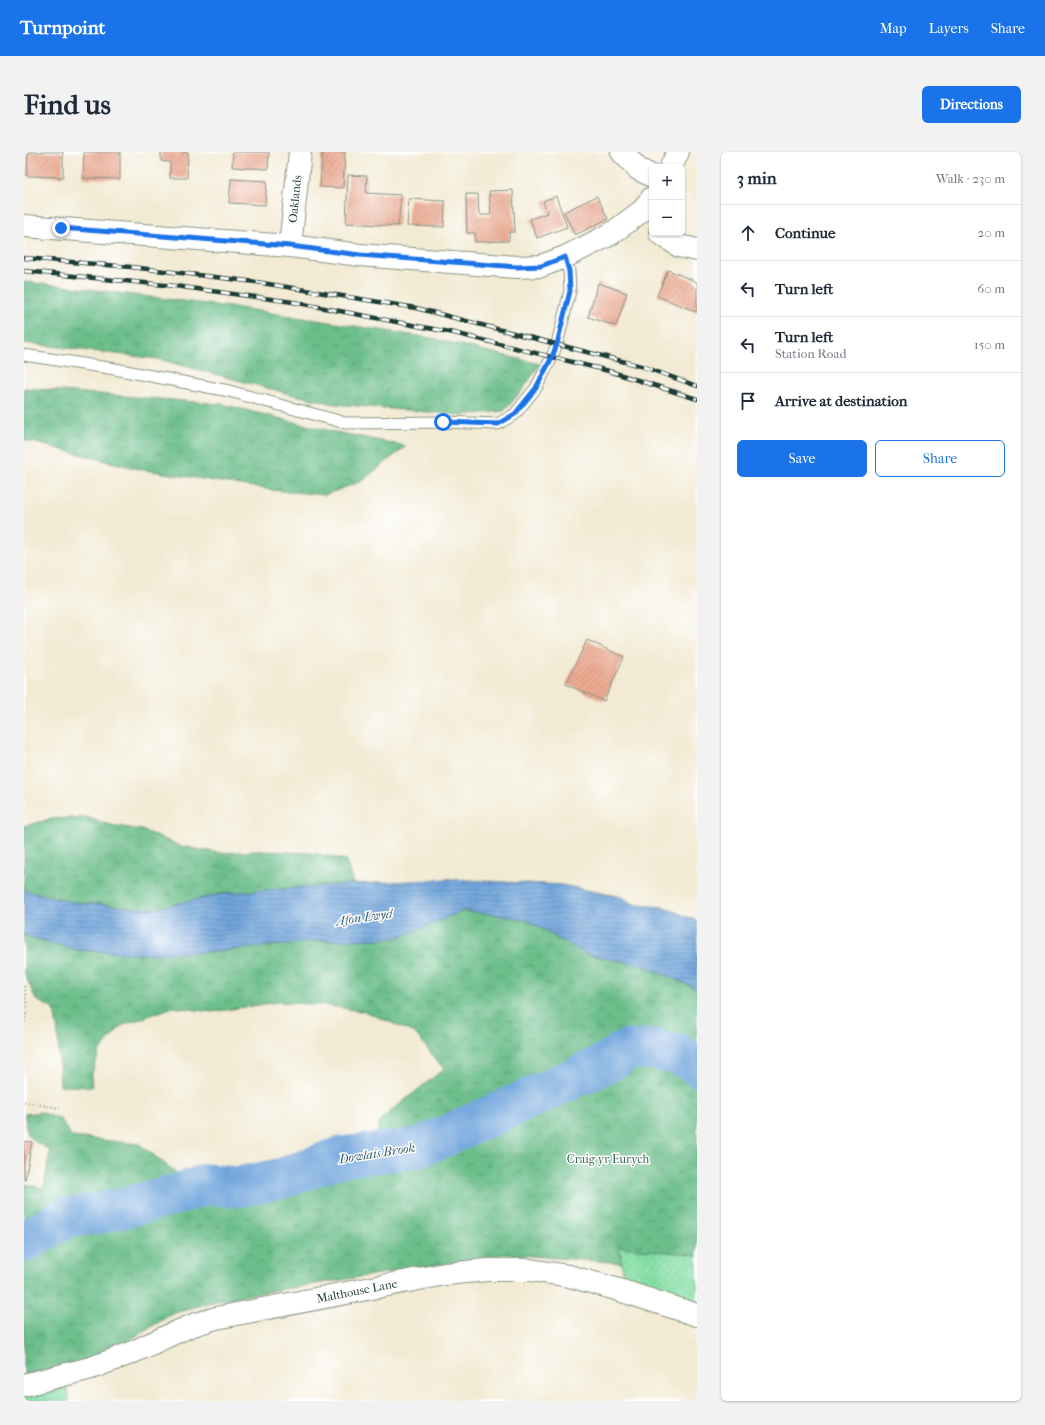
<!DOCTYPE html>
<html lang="en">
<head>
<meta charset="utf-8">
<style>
	body { margin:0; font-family:"IM FELL French Canon",serif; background:#f2f2f3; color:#1f2937 }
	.controls { position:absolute; right:12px; top:12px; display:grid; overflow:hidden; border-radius:6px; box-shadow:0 1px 3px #0004 }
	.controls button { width:36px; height:36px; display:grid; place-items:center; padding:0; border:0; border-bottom:1px solid #e0e1e3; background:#fff; color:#1f2937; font:20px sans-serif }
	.stop { position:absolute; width:12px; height:12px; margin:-9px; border:3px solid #1a73e8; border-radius:50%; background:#fff }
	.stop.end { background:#1a73e8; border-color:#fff; box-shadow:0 1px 4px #0008 }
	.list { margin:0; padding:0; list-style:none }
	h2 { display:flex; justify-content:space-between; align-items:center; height:52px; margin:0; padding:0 16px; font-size:17px }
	h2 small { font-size:13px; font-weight:400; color:#747a83 }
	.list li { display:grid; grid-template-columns:26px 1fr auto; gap:12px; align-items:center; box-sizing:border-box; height:56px; padding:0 16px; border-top:1px solid #e0e1e3 }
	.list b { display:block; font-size:15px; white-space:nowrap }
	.list p { margin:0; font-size:13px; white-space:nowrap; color:#747a83 }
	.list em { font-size:13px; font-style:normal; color:#747a83 }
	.actions { display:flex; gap:8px; padding:12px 16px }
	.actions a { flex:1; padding:9px 0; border:1px solid #1a73e8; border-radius:6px; text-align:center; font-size:14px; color:#1a73e8 }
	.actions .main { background:#1a73e8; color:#fff }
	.icon { flex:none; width:22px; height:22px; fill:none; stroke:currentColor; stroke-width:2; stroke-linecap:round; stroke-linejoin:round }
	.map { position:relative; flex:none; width:673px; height:1249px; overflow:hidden; border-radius:6px }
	header { display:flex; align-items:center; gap:24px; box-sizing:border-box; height:56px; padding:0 20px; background:#1a73e8; color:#fff }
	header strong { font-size:19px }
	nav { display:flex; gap:22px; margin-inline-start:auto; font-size:14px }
	.intro { display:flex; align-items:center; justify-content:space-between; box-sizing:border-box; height:96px; padding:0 24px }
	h1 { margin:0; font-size:28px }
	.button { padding:10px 18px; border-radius:6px; background:#1a73e8; color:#fff; font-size:14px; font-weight:700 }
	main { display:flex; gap:24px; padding:0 24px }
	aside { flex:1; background:#fff; border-radius:6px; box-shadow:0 1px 3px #0004 }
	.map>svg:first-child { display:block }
</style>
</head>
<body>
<header>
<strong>Turnpoint</strong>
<nav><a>Map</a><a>Layers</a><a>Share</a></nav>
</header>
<div class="intro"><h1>Find us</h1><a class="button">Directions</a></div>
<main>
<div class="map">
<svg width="673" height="1249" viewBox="0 0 673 1249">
	<defs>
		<pattern id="grass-dots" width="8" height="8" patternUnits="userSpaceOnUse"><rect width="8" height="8" fill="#85dfa5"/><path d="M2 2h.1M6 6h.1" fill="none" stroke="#72c08f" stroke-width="1.8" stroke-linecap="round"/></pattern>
		<pattern id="forest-crowns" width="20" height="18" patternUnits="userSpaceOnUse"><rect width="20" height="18" fill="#6cbe8a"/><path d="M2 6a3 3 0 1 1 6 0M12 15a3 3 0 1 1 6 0" fill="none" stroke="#589c72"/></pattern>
		<pattern id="water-rules" width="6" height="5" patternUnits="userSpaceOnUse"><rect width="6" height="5" fill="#6fa4dc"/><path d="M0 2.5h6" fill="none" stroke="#5b87b3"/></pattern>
		<pattern id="building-hatch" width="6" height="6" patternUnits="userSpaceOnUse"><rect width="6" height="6" fill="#edab92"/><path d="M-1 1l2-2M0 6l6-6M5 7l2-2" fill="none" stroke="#bf8c78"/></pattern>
	</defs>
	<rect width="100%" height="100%" fill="#fff"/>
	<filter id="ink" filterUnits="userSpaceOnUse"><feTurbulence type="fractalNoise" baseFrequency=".025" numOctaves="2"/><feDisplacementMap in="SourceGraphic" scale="8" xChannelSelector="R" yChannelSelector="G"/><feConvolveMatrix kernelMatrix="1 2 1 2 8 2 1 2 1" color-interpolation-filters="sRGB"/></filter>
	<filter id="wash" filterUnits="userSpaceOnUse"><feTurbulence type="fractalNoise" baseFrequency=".012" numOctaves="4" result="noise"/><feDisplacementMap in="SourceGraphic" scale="16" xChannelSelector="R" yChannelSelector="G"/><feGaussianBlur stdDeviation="0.9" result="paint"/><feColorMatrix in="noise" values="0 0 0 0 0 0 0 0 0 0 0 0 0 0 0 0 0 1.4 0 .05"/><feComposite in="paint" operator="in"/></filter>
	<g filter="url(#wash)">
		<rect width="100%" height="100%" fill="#f2ead3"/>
		<path fill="url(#grass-dots)" stroke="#528e6c" d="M 595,1094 L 673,1103 L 673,1151 L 600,1128 Z
			M 43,1235 L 45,1249 L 0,1249 L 0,1246 Z"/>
		<path fill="url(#forest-crowns)" stroke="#467e5f" d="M 0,130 L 31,133 L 222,157 L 407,186 L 516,212 L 496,241 L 480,259 L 438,263 L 311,252 L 266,242 L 134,207 L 0,191 Z
			M 0,236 L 198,252 L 298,277 L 382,294 L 338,329 L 301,343 L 249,338 L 114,317 L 0,288 Z
			M 62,665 L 87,673 L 118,678 L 156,694 L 196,701 L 235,699 L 288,701 L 322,708 L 329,732 L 203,741 L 128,757 L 48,750 L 0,738 L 0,674 L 27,667 Z
			M 439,759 L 469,762 L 502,768 L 562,802 L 621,814 L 673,837 L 673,1103 L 595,1095 L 598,1111 L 481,1102 L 248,1139 L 188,1150 L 148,1162 L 81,1203 L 0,1224 L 0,1032 L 20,1036 L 26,998 C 6,987 2,987 1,962 L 16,960 L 36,967 L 48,985 L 115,992 L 171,1035 L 181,1032 L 213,1035 L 259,1026 L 316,1005 L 348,1000 L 357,967 L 420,917 L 391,881 L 342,860 L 301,853 L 254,850 L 188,860 L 149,855 L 97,874 L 76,899 L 67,924 L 68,935 L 36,934 L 34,882 L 30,857 L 12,848 L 0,820 L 0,783 L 53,798 L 114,802 L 188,800 L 292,789 L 373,786 Z"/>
		<path fill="url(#water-rules)" stroke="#477088" d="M 425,727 L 538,733 L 597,745 L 612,753 L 640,755 L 673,769 L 673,837 L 621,814 L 562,802 L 502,768 L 469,762 L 439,759 L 373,786 L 292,789 L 188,800 L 114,802 L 53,798 L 0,783 L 0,738 L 48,750 L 128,757 L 203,741 L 329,732 Z"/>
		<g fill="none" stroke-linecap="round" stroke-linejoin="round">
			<path stroke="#6fa4dc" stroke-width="41" d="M 0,1090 L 41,1066 L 78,1061 L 111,1053 L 158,1041 L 181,1032 L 213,1035 L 259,1026 L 316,1005 L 394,996 L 498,950 L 565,919 L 586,909 L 602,898 L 626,897 L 658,904 L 673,914"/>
		</g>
		<g id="blocks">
			<path fill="url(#building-hatch)" d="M 4,0 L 39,0 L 39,25 L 3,24 Z
				M 60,0 L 96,0 L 96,27 L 59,26 Z
				M 137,0 L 164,0 L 163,26 L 146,26 L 146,10 L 137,9 Z
				M 209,0 L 245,0 L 244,17 L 208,15 Z
				M 298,0 L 321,0 L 319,36 L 296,35 Z
				M 324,23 L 343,24 L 342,41 L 377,43 L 374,74 L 322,71 Z
				M 207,27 L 243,29 L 241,53 L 205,51 Z
				M 489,38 L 491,80 L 485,80 L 485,89 L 451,90 L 451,81 L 443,81 L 442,42 L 454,42 L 455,63 L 467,63 L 465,39 Z
				M 532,44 L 543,75 L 513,86 L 506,67 L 523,61 L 519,49 Z
				M 573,44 L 584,67 L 551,83 L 540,60 Z
				M 385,47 L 421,49 L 420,75 L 383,74 Z
				M 644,118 L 673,130 L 673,160 L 633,144 Z
				M 574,131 L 603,141 L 592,174 L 564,165 Z
				M 563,488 L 600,505 L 580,549 L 542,532 Z
				M 0,989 L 8,990 L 1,1028 L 0,1028 Z"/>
		</g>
	</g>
	<g filter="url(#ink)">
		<use href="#blocks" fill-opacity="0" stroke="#889484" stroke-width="1"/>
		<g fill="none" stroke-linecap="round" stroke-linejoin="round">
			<g stroke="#889484" stroke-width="13">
				<path id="service" d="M 0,203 L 91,217 L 205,239 L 322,271 L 419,270 L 474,272 L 491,262 L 512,236 L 528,205 L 533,192 L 546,139 L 545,119 L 541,105"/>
			</g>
			<g stroke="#889484" stroke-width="24">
				<path id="minor" d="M 598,0 L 614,17 L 628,24
					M 647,15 L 654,0
					M 0,74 L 266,94 L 336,103 L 493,115 L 517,114 L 541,105 L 587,82 L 619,58 L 628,46
					M 636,81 L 655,94 L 673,98
					M 266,94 L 276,0
					M 0,1233 L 67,1216 L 107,1201 L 148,1182 L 169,1173 L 192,1166 L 421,1122 L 463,1118 L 506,1118 L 545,1124 L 592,1137 L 673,1163"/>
			</g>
			<path stroke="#889484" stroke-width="2.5" stroke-dasharray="1 3" stroke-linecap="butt" d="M 0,834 L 3,856 L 0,871
				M 0,950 L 36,956"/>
			<use href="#service" stroke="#fff" stroke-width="11"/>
			<use href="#minor" stroke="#fff" stroke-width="22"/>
			<g stroke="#1f3d34" stroke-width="4.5">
				<path id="rail" d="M 0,106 L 107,115 L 232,130 L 392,156 L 617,214 L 673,234
					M 0,119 L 151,134 L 269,150 L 430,181 L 585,219 L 673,247"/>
			</g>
			<use href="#rail" stroke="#fff" stroke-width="3" stroke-dasharray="9" stroke-linecap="butt"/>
		</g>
	</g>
	<g fill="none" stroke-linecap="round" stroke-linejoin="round" filter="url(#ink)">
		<path stroke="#1a73e8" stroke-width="5" d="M 37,76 L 266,94 L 336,103 L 493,115 L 517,114 L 541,105 L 545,119 L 546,139 L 533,192 L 528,205 L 512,236 L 491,262 L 474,272 L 419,270"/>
	</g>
	<g text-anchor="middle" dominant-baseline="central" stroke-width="3" stroke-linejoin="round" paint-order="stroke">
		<g font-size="12" fill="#1f3d34" stroke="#fff">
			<text transform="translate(271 47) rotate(-84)">Oaklands</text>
			<text transform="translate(333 1139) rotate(-11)">Malthouse Lane</text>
		</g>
		<g font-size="12" fill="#386650" stroke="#fff">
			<text x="584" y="1007">Craig yr Eurych</text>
		</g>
		<g font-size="13" font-style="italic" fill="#3b616f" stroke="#fff">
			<text transform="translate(340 765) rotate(-8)">Afon Lwyd</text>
			<text transform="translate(353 1001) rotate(-9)">Dowlais Brook</text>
		</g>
	</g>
</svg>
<div class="controls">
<button>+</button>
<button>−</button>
</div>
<div class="stop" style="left:419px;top:270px"></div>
<div class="stop end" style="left:37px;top:76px"></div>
</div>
<aside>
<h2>3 min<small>Walk · 230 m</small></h2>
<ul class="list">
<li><svg class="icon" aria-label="ahead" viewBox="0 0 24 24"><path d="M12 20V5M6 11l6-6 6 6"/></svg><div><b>Continue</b></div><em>20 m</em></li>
<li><svg class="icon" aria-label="left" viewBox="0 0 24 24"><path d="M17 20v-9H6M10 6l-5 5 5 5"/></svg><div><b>Turn left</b></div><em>60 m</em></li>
<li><svg class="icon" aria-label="left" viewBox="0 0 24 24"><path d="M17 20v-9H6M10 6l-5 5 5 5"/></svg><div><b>Turn left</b><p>Station Road</p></div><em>150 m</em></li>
<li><svg class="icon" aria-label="arrive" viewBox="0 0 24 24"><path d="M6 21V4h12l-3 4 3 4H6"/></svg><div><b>Arrive at destination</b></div></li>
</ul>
<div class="actions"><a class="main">Save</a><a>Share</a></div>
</aside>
</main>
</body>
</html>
